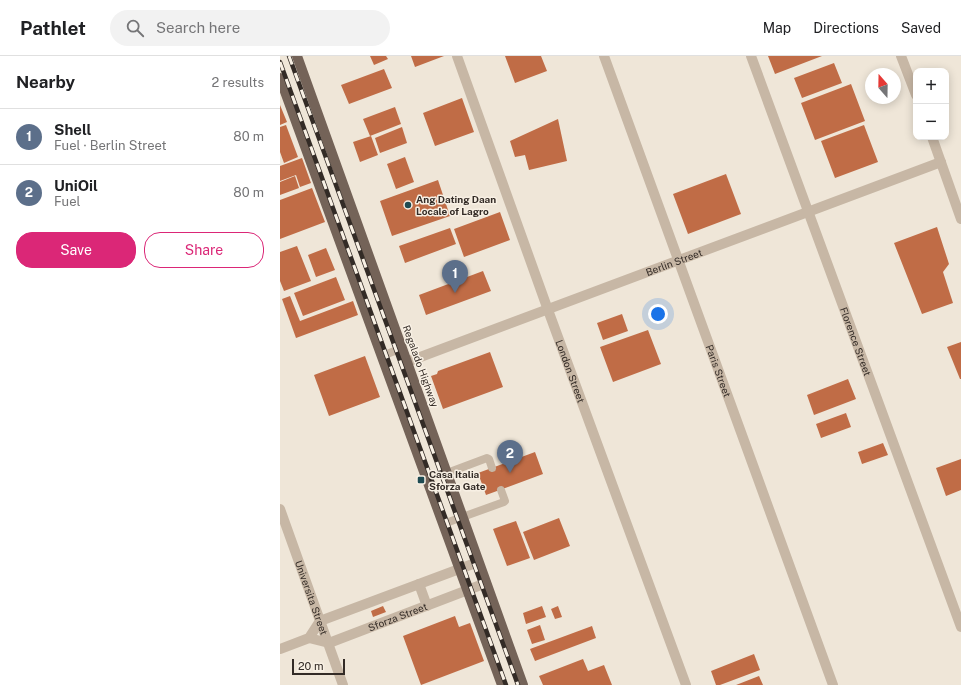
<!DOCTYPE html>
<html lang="en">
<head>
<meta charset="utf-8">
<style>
	body { margin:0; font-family:"Public Sans",sans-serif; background:#f2f2f2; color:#202124 }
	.controls { position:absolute; right:12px; top:12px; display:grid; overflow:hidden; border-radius:8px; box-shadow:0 2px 10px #0003 }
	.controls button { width:36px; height:36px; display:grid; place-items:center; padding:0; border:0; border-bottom:1px solid #e0e0e0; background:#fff; color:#202124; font:20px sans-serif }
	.compass { position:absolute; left:585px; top:12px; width:36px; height:36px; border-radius:50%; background:#fff; box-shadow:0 2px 10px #0003; rotate:340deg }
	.scale { position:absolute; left:12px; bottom:10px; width:53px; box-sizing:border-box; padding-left:4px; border:2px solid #332b26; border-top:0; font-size:11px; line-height:14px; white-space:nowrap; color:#332b26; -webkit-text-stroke:3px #f8f0e4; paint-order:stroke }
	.you { position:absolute; left:378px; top:258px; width:14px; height:14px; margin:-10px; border:3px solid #fff; border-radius:50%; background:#1a73e8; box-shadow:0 0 0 6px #1a73e833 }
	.badge { display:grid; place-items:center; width:26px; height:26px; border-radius:50%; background:#db2777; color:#fff; font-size:13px; font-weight:700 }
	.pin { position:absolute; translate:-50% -33px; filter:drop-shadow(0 1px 2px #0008) }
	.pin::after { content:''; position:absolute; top:21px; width:14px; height:12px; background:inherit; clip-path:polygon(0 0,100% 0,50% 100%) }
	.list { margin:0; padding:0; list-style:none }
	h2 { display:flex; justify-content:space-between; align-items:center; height:52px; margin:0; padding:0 16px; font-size:17px }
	h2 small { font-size:13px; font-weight:400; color:#757577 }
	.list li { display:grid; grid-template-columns:26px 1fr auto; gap:12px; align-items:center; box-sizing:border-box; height:56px; padding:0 16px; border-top:1px solid #e0e0e0 }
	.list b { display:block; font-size:15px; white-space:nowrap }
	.list p { margin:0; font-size:13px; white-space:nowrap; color:#757577 }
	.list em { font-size:13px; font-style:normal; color:#757577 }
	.actions { display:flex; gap:8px; padding:12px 16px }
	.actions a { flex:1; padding:9px 0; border:1px solid #db2777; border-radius:16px; text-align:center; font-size:14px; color:#db2777 }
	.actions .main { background:#db2777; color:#fff }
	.icon { flex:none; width:22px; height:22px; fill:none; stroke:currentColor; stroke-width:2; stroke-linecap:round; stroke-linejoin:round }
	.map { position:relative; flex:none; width:681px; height:629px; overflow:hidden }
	header { display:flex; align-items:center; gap:24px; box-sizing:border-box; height:56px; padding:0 20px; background:#fff; border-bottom:1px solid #e0e0e0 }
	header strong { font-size:19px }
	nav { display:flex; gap:22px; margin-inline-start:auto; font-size:14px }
	.search { width:280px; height:36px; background:#f2f2f2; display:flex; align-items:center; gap:10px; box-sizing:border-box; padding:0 14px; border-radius:22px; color:#757577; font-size:15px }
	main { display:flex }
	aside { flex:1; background:#fff }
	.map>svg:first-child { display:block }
</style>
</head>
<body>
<header>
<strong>Pathlet</strong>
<div class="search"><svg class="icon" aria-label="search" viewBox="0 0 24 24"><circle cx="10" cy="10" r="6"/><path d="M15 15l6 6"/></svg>Search here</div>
<nav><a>Map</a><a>Directions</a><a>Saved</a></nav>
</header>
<main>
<aside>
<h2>Nearby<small>2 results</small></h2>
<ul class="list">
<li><span class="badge" style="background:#5c6f8a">1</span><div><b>Shell</b><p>Fuel · Berlin Street</p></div><em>80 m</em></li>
<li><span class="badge" style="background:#5c6f8a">2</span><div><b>UniOil</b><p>Fuel</p></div><em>80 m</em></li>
</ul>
<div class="actions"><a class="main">Save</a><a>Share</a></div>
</aside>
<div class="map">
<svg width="681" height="629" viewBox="0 0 681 629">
	<rect width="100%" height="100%" fill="#efe6d8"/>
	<path fill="#c06c46" d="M 90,0 L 106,0 L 108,3 L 94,9 Z
		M 131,0 L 164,0 L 135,11 Z
		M 225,0 L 261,0 L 267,15 L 235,27 Z
		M 488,0 L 542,0 L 495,18 Z
		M 554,7 L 562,27 L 522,42 L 514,22 Z
		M 104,13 L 112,32 L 69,48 L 61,29 Z
		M 571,28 L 585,65 L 535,84 L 521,47 Z
		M 182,42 L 194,76 L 155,90 L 143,57 Z
		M 0,49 L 7,66 L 0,69 Z
		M 115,51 L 121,68 L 90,80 L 83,63 Z
		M 278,63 L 287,105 L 249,114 L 245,99 L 235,101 L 230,85 Z
		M 6,69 L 18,101 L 4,107 L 0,96 L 0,71 Z
		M 584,69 L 598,106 L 555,122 L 541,85 Z
		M 122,71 L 127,87 L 100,97 L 95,82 Z
		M 91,80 L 98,99 L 80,106 L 73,86 Z
		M 125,101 L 134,126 L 116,133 L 107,108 Z
		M 22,102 L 31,127 L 20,131 L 16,119 L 0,125 L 0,110 Z
		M 446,118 L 461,158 L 408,178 L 393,138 Z
		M 15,120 L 19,132 L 0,139 L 0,126 Z
		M 158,124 L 170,160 L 112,180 L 100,145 Z
		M 32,132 L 45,166 L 0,183 L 0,144 Z
		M 220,156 L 230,184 L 184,201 L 174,173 Z
		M 657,171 L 669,208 L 663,216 L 673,247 L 642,258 L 614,187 Z
		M 170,172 L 176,188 L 125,207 L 119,190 Z
		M 17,190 L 31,225 L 4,235 L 0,225 L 0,196 Z
		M 46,192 L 55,214 L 36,221 L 28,199 Z
		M 203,215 L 211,235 L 146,259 L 139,239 Z
		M 56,221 L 65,244 L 23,260 L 14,237 Z
		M 10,240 L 20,265 L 73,245 L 78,259 L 16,282 L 2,243 Z
		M 342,258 L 348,275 L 323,284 L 317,267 Z
		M 368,274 L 381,308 L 333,326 L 320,291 Z
		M 681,286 L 681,323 L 680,323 L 667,291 Z
		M 210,296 L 223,331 L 163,353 L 151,320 L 157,318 L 158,315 Z
		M 85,300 L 100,341 L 49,360 L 34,319 Z
		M 568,323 L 576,343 L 534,359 L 527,339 Z
		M 566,357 L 571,371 L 541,382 L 536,368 Z
		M 603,387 L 608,399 L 582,408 L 578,396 Z
		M 255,396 L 263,418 L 206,439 L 198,417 Z
		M 681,403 L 681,434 L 666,440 L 656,412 Z
		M 279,462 L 290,490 L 254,504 L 243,476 Z
		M 236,465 L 250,502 L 227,510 L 213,473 Z
		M 103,550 L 106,556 L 93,561 L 91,555 Z
		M 262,550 L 266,561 L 246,568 L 243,557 Z
		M 278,550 L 282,561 L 275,563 L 271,553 Z
		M 175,560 L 179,571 L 190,567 L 204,605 L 141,629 L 123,580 Z
		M 260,569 L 265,584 L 252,588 L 247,574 Z
		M 312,570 L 316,582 L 255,605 L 250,593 Z
		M 474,598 L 480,614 L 440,629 L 436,629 L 431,615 Z
		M 303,603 L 308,615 L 324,609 L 332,629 L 263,629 L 259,620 Z
		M 479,620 L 483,629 L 456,629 Z"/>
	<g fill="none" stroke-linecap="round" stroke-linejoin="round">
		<path stroke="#c7b7a5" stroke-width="8" d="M 102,300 L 122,292
			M 167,417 L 207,402 L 209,403 L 212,412
			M 163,468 L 224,446 L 225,445 L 221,434"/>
		<g stroke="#c7b7a5" stroke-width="10">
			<path id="s1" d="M 177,0 L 268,254 L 406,629"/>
			<path id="s2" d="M 324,0 L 553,629"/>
			<path id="s3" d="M 471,0 L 681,571"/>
			<path d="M 621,0 L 636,39"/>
			<path d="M 652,81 L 681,163"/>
			<path id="s4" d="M 127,306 L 661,106"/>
			<path id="s5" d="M 0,453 L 63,629"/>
			<path d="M 139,528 L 147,550"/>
			<path id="s6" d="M 29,582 L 49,587 L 206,527"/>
			<path d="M 0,593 L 29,582 L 40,565 L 198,506"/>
		</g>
		<path stroke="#746358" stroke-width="10" d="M 17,0 L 243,629
			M 0,22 L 222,629"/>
		<g stroke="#332b26" stroke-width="4.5">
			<path id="rail" d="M 9,0 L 238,629
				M 0,6 L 226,629"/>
		</g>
		<use href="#rail" stroke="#f8f0e4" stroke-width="3" stroke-dasharray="9" stroke-linecap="butt"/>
	</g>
	<g fill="#1e4b52" stroke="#f8f0e4" stroke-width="1.5">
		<circle cx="128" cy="149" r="4"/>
		<rect x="137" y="420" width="8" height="8" rx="2"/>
	</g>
	<g text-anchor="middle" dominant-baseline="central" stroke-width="3" stroke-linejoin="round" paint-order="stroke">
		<g font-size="10" font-weight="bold" fill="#332b26" stroke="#f8f0e4" text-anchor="start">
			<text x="136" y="143">Ang Dating Daan<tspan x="136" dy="12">Locale of Lagro</tspan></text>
			<text x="149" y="418">Casa Italia<tspan x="149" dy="12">Sforza Gate</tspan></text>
		</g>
		<g font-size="10" fill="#332b26" stroke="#f8f0e4">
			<text stroke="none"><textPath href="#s4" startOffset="285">Berlin Street</textPath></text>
			<text stroke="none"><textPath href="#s3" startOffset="304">Florence Street</textPath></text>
			<text transform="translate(141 310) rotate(70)">Regalado Highway</text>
			<text stroke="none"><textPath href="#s2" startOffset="335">Paris Street</textPath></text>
			<text stroke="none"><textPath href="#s1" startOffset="335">London Street</textPath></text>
			<text stroke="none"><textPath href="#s5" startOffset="94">Universita Street</textPath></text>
			<text stroke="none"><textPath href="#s6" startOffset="94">Sforza Street</textPath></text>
		</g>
	</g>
</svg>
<div class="controls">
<button>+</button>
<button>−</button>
</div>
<svg class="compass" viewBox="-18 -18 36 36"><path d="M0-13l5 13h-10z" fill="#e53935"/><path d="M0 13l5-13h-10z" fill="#757577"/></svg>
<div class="scale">20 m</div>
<div class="you"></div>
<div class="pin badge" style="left:175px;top:237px;background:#5c6f8a">1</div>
<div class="pin badge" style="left:230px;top:417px;background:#5c6f8a">2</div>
</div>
</main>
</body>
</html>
